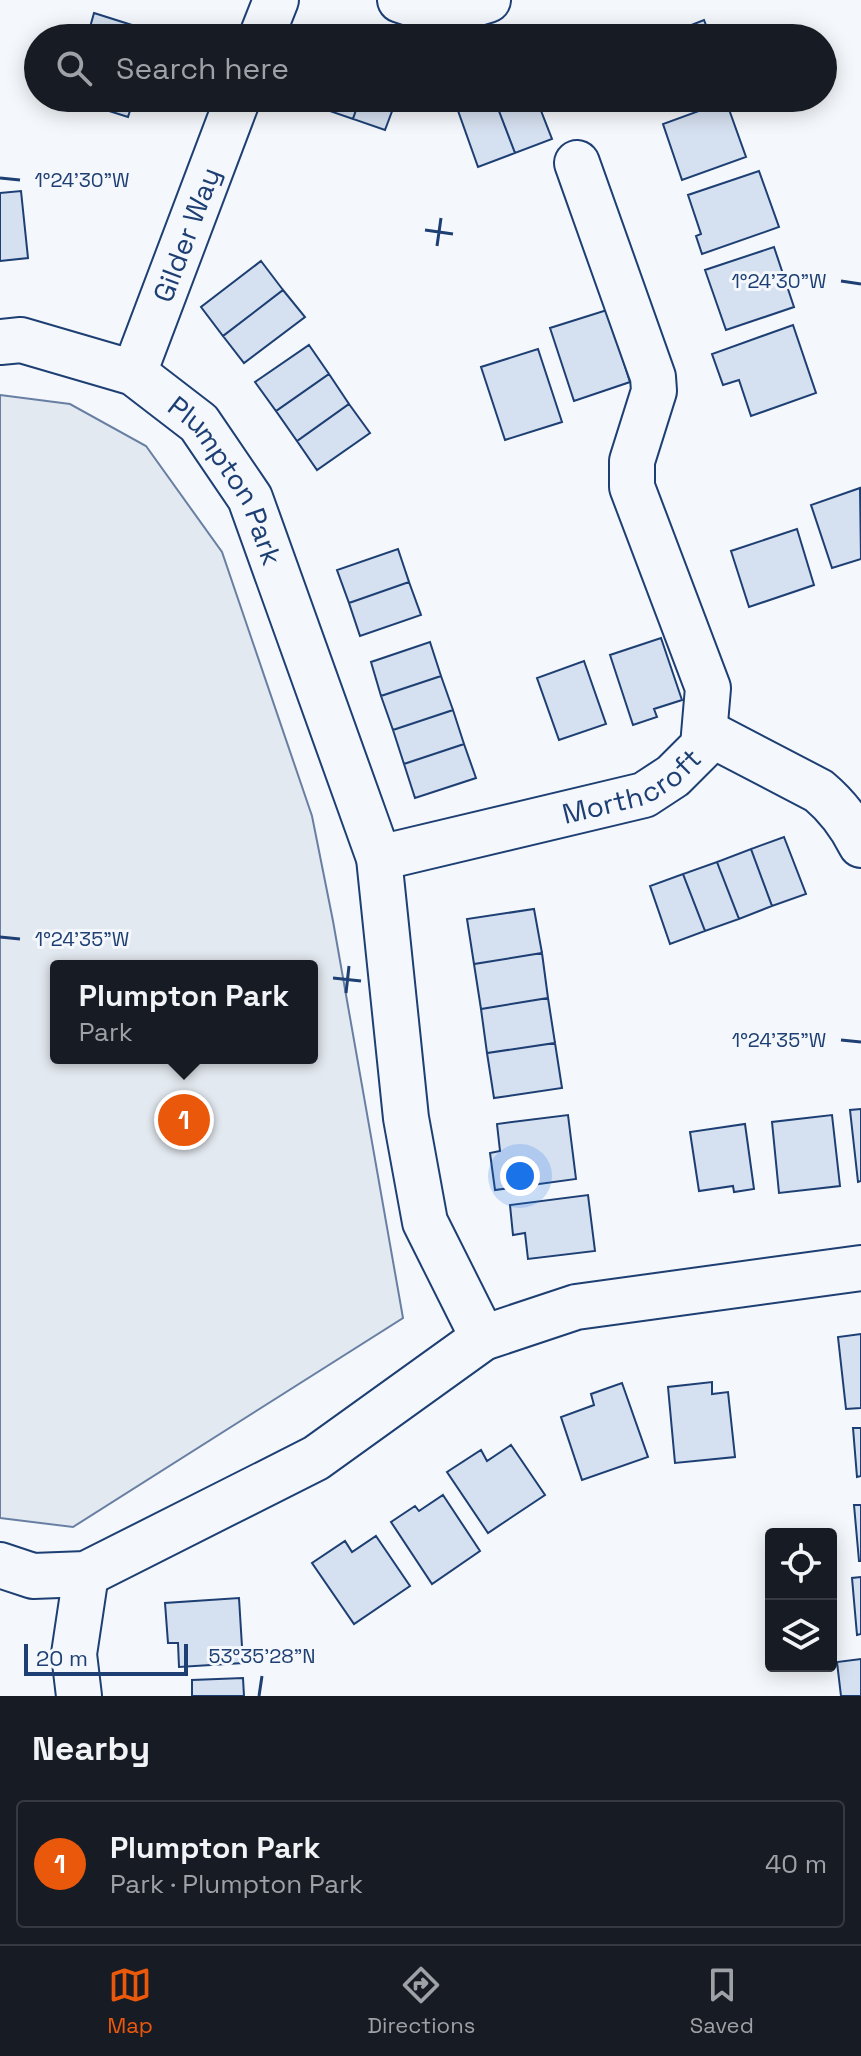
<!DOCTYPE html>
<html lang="en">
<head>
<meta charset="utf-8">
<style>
	body { margin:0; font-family:"Space Grotesk",sans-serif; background:#242831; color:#f1f3f6 }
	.controls { position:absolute; right:24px; bottom:24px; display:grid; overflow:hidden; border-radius:8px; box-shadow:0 4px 20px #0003 }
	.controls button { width:72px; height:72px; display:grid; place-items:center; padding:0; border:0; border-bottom:2px solid #363941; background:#171b24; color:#f1f3f6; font:40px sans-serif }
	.scale { position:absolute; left:24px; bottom:20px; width:164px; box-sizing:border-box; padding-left:8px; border:4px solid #1d3f73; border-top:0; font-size:22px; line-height:28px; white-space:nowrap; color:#1d3f73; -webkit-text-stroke:6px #f4f7fb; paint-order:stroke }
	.you { position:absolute; left:520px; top:1176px; width:28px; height:28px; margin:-20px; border:6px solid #fff; border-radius:50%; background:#1a73e8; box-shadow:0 0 0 12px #1a73e833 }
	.badge { display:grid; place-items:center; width:52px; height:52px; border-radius:50%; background:#ea580c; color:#fff; font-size:26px; font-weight:700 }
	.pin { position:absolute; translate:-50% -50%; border:4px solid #fff; box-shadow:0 2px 8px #0006 }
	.popup { position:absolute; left:50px; top:960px; width:268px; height:104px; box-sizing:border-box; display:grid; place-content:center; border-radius:8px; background:#171b24; filter:drop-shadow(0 2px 6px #0005); font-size:26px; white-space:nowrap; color:#9ea1a6 }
	.popup b { font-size:30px; color:#f1f3f6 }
	.popup::after { content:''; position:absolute; left:50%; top:100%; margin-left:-16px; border:16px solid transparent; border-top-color:#171b24 }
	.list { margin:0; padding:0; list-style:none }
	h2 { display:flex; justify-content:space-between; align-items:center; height:104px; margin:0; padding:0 32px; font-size:34px }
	h2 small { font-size:26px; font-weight:400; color:#9ea1a6 }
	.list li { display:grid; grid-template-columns:52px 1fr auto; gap:24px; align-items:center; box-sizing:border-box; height:128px; margin:0 16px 16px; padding:0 16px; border:2px solid #363941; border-radius:8px }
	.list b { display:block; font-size:30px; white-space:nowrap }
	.list p { margin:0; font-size:26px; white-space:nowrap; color:#9ea1a6 }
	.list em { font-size:26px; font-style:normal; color:#9ea1a6 }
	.icon { flex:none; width:44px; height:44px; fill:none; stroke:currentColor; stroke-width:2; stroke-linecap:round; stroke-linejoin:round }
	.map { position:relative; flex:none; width:861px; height:1696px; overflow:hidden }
	.search { position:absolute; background:#171b24; box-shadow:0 4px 20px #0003; left:24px; right:24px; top:24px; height:88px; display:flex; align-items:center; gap:20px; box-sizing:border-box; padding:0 28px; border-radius:44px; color:#9ea1a6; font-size:30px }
	.sheet { height:248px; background:#171b24 }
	nav { display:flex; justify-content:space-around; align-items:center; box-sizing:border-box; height:112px; border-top:2px solid #363941; background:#171b24; font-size:22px; color:#9ea1a6 }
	nav a { display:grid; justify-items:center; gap:4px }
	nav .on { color:#ea580c }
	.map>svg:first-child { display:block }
</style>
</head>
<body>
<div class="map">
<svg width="861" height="1696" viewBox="0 0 861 1696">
	<rect width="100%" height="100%" fill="#f4f7fb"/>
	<path fill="#e3e9f0" stroke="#687fa3" stroke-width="2" fill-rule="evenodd" d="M 0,395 L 70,404 L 146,446 L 222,552 L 312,816 L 333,921 L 403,1318 L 73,1527 L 0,1518 ZM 312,966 L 312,1058 L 56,1058 L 56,966 Z"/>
	<path fill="#d5e0f0" stroke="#1d3f73" stroke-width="2" d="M 94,13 L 154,32 L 152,38 L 87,38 Z
		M 704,20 L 711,38 L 658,38 Z
		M 68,98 L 134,98 L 128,117 Z
		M 293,98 L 325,98 L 321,108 Z
		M 325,98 L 360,98 L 353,119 L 321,108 Z
		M 360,98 L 397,98 L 385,130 L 353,119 Z
		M 475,98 L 494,98 L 515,153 L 478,167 L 456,105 Z
		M 494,98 L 536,98 L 552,139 L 515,153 Z
		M 726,101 L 746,157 L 682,180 L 663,124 Z
		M 759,171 L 779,227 L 702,254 L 696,236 L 701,234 L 688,195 Z
		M 21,191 L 28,258 L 0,261 L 0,193 Z
		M 774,247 L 794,307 L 726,330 L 705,270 Z
		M 261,261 L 283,290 L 223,336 L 201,307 Z
		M 283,290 L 305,317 L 244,363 L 223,336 Z
		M 607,310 L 630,382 L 574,401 L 550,328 Z
		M 793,325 L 816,393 L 751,416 L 739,380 L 723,385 L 712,354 Z
		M 309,345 L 329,374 L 276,411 L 255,382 Z
		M 538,349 L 562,422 L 505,440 L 481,367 Z
		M 329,374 L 349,404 L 297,441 L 276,411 Z
		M 349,404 L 370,433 L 317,470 L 297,441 Z
		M 860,488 L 861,559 L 832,568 L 811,505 Z
		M 797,529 L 814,585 L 749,607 L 731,551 Z
		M 398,549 L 409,582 L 349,603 L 337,570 Z
		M 409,582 L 421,615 L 360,636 L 349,603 Z
		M 661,638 L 682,700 L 654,709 L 657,717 L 633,725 L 610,655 Z
		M 430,642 L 441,676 L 381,696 L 371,662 Z
		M 584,661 L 606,724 L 559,740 L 537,678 Z
		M 441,676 L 453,710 L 393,730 L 381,696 Z
		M 453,710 L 464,744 L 404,764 L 393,730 Z
		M 464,744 L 476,778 L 415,798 L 404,764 Z
		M 784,837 L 806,894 L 772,906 L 751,849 Z
		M 751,849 L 772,906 L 739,919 L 717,862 Z
		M 717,862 L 739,919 L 705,931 L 683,874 Z
		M 683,874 L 705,931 L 670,944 L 650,886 Z
		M 534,909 L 542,953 L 474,964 L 467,919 Z
		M 542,953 L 548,998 L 481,1009 L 474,964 Z
		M 548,998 L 555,1043 L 487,1053 L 481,1009 Z
		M 555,1043 L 562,1088 L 494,1098 L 487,1053 Z
		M 861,1109 L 861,1181 L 858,1182 L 850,1110 Z
		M 568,1115 L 576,1179 L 495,1190 L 490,1153 L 500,1151 L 497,1124 Z
		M 832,1115 L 840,1186 L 779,1193 L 772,1122 Z
		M 745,1124 L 754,1189 L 734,1192 L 733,1186 L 699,1191 L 690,1132 Z
		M 588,1195 L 595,1251 L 528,1259 L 525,1233 L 513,1235 L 510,1205 Z
		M 861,1334 L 861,1408 L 846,1409 L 838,1337 Z
		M 712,1382 L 712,1394 L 728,1392 L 735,1457 L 675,1463 L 668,1387 Z
		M 622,1383 L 648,1457 L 582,1480 L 561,1417 L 594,1405 L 591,1394 Z
		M 853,1428 L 861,1428 L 861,1476 L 857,1477 Z
		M 511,1445 L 545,1495 L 488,1533 L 447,1472 L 481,1450 L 487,1461 Z
		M 443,1495 L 480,1551 L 432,1584 L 391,1522 L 415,1506 L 419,1511 Z
		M 854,1505 L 861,1505 L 861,1561 L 859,1561 Z
		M 376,1536 L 410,1586 L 354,1624 L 312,1563 L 345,1541 L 352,1552 Z
		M 861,1577 L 861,1634 L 857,1635 L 852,1578 Z
		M 239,1598 L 243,1663 L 179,1667 L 178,1643 L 168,1643 L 165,1603 Z
		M 861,1659 L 861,1696 L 841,1696 L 837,1662 Z
		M 243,1678 L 244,1696 L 192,1696 L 192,1680 Z"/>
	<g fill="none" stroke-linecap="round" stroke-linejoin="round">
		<g stroke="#1d3f73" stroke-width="48">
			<g id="minor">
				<path d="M 400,0 L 415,5 L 455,10 L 488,0"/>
				<path d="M 261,38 L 276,0"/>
				<path id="s1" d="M 0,342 L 21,340 L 134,373 L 199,423 L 250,498 L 379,858 L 406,1118 L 425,1222 L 483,1338"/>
				<path id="s2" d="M 134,373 L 238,98"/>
				<path d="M 706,732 L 819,791 C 838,807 850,823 861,845"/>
				<path id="s3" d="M 379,858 L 644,795 L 673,776 L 703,746 L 708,688 L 632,487 L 632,461 L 654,391 L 653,377 L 577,163"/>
				<path d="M 0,1565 L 33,1576 L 86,1574 L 316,1458 L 483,1338 L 576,1307 L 861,1268"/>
				<path d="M 79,1696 L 74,1654 L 86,1574"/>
			</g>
		</g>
		<use href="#minor" stroke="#f4f7fb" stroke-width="44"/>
	</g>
	<path fill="none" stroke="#1d3f73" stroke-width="3" d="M 0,178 L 20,180M 425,230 L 453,234M 437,246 L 441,218M 841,281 L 861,284M 0,937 L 20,939M 333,978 L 361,981M 346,993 L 349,966M 841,1040 L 861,1042M 259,1696 L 262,1676"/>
	<g text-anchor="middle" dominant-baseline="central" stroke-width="6" stroke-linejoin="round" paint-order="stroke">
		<g font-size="28" fill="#1d3f73" stroke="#f4f7fb">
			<text stroke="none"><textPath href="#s2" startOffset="148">Gilder Way</textPath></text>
			<text stroke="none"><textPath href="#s1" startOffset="284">Plumpton Park</textPath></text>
			<text stroke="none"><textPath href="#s3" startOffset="264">Morthcroft</textPath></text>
		</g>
	</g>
	<g font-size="20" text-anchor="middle" fill="#1d3f73" stroke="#f4f7fb" stroke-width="6" stroke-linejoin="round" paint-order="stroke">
		<text x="82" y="187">1°24'30"W</text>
		<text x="779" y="288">1°24'30"W</text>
		<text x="82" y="946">1°24'35"W</text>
		<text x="779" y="1047">1°24'35"W</text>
		<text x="262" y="1663">53°35'28"N</text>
	</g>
</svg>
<div class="controls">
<button><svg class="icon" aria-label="locate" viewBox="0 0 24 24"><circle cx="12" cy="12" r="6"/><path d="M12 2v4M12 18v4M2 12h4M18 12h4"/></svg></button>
<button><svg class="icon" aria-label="layers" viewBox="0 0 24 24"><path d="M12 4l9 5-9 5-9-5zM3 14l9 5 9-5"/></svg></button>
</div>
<div class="scale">20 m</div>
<div class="you"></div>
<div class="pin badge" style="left:184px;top:1120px">1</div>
<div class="popup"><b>Plumpton Park</b>Park</div>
<div class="search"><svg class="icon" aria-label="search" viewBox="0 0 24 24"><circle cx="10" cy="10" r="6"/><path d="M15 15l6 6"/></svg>Search here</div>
</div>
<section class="sheet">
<h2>Nearby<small></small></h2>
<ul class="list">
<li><span class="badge">1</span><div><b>Plumpton Park</b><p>Park · Plumpton Park</p></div><em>40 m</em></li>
</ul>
</section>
<nav>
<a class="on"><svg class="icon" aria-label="map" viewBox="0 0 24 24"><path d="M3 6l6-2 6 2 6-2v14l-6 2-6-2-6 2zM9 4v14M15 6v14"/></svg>Map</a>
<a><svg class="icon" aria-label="directions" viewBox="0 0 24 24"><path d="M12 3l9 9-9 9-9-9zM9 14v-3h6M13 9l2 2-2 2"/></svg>Directions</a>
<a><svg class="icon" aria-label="saved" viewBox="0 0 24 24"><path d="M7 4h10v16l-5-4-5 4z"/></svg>Saved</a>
</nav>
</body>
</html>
